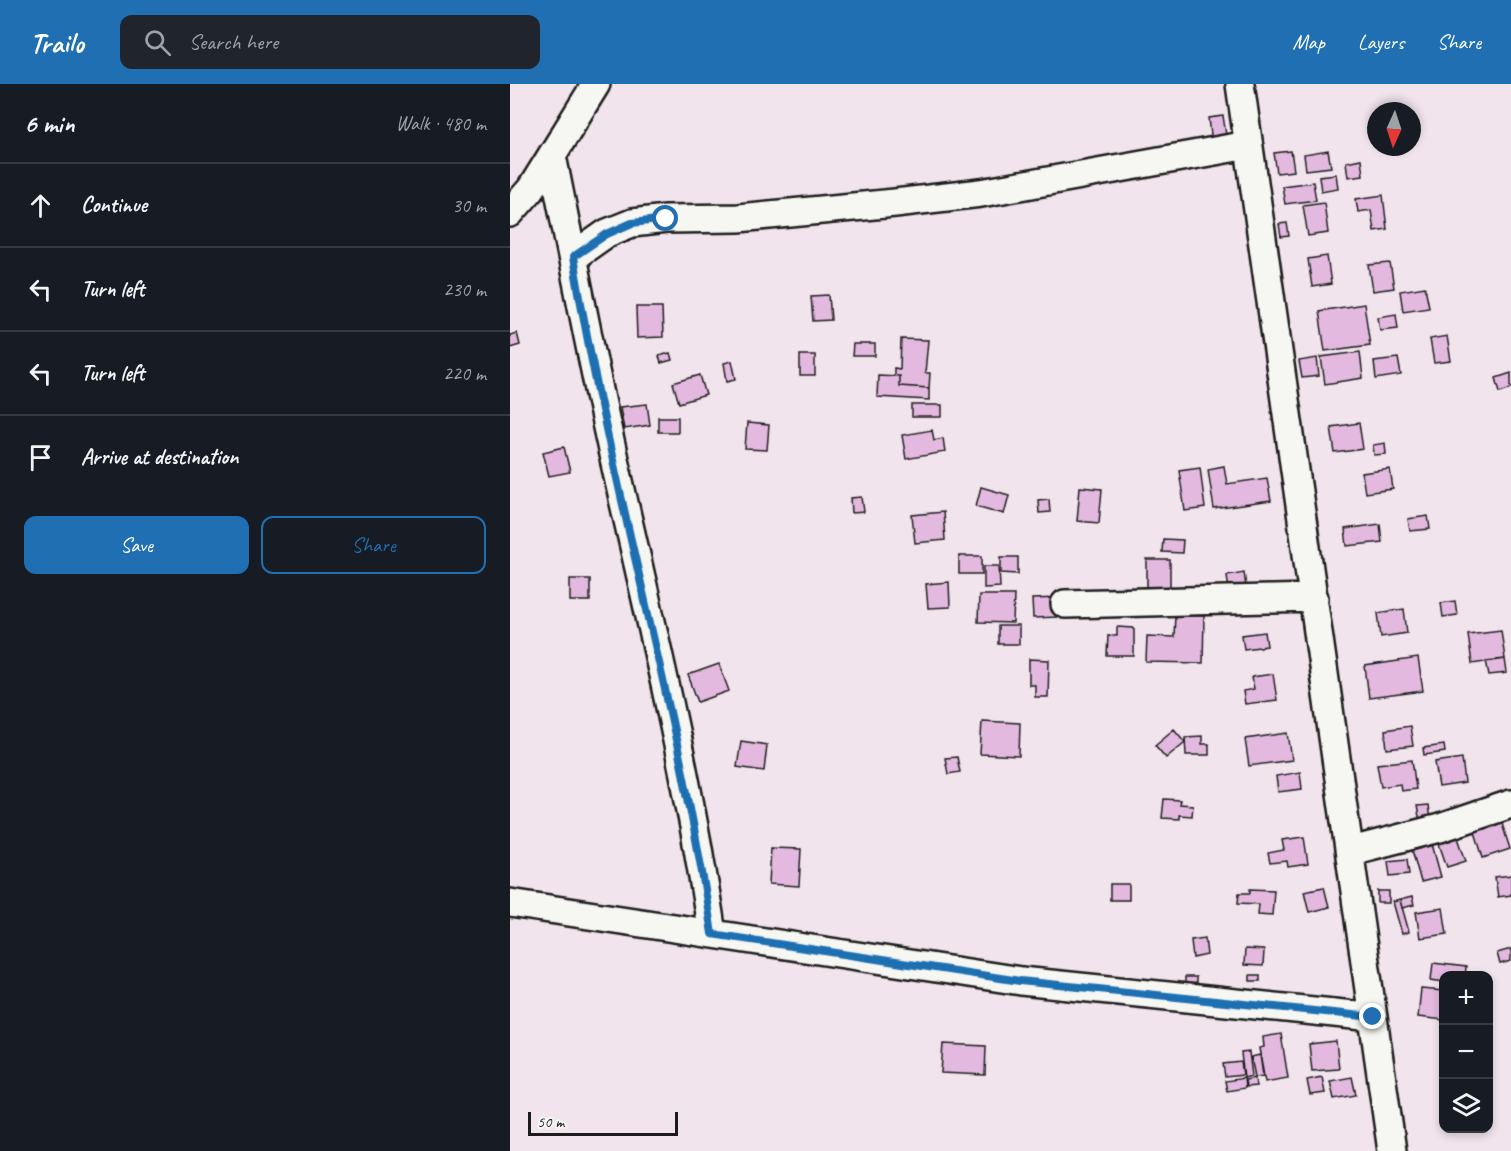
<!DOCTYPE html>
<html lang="en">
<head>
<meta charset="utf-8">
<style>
	body { margin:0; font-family:Caveat,sans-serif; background:#20242c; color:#f1f3f6 }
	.controls { position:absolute; right:18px; bottom:18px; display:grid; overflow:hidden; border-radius:12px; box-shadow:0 3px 9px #0003 }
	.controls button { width:54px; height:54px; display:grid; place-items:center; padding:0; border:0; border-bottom:2px solid #363941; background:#171b24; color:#f1f3f6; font:30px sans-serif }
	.compass { position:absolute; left:857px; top:18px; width:54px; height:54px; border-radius:50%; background:#171b24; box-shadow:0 3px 9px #0003; rotate:183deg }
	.scale { position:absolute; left:18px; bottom:15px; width:150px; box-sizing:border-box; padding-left:6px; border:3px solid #1c1c1c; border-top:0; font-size:16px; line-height:21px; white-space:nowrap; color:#1c1c1c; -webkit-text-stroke:4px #f6f6f2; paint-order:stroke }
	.stop { position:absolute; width:18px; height:18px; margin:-14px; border:4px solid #1f6fb2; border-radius:50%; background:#fff }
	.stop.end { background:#1f6fb2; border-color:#fff; box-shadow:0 2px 6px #0008 }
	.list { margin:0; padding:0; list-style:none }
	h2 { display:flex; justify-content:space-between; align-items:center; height:78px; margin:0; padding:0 24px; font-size:26px }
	h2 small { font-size:20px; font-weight:400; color:#9ea1a6 }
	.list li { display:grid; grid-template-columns:39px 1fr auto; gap:18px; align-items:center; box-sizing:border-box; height:84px; padding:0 24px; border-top:2px solid #363941 }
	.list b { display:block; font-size:22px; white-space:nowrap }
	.list em { font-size:20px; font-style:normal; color:#9ea1a6 }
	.actions { display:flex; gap:12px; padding:18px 24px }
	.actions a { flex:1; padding:14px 0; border:2px solid #1f6fb2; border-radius:12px; text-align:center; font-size:21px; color:#1f6fb2 }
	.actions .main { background:#1f6fb2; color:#fff }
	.icon { flex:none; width:33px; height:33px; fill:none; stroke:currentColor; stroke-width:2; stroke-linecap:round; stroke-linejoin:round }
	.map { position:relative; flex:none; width:1001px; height:1067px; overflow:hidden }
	header { display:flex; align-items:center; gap:36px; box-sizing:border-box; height:84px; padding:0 30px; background:#1f6fb2; color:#fff }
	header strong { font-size:28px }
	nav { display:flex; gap:33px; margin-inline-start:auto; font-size:21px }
	.search { width:420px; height:54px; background:#20242c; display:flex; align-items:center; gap:15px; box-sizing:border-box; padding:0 21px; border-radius:12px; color:#9ea1a6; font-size:22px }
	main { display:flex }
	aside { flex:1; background:#171b24 }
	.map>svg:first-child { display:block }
</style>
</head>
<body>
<header>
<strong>Trailo</strong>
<div class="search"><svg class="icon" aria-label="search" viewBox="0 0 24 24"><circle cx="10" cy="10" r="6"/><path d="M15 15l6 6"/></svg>Search here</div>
<nav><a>Map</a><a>Layers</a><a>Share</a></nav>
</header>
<main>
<aside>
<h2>6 min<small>Walk · 480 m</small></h2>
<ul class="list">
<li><svg class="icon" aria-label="ahead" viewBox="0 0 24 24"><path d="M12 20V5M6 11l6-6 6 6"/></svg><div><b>Continue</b></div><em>30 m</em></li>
<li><svg class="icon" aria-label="left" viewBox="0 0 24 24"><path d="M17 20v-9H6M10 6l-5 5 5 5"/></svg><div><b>Turn left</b></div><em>230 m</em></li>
<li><svg class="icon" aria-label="left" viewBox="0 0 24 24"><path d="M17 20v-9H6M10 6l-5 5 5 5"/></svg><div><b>Turn left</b></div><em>220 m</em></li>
<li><svg class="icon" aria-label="arrive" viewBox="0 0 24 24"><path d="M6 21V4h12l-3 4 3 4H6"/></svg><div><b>Arrive at destination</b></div></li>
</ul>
<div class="actions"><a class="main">Save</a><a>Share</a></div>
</aside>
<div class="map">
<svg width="1001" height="1067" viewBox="0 0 1001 1067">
	<rect width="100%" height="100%" fill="#f1e4ed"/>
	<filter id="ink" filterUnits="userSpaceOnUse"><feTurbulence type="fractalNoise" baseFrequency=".0167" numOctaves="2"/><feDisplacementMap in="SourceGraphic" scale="12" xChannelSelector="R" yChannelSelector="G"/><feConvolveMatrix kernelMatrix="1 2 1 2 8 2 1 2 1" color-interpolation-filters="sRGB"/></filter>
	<g filter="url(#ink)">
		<path fill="#e4b9e0" stroke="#1c1c1c" stroke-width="1.5" d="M 713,32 L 717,57 L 702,59 L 699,34 Z
			M 781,67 L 784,87 L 767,89 L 764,69 Z
			M 818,67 L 821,83 L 796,86 L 794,71 Z
			M 851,75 L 853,91 L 838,93 L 836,78 Z
			M 826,90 L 828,104 L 811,107 L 809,92 Z
			M 803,98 L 806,116 L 775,120 L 772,102 Z
			M 873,111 L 877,145 L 864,147 L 861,126 L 848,128 L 846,115 Z
			M 814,118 L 818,149 L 798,152 L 793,121 Z
			M 777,139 L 779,152 L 771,153 L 769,140 Z
			M 817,172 L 821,200 L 802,203 L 798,175 Z
			M 880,179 L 884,204 L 863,207 L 859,181 Z
			M 915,203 L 919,223 L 893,227 L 890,207 Z
			M 319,211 L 321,236 L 303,237 L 301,212 Z
			M 854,220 L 860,261 L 815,267 L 809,227 Z
			M 126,223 L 152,223 L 153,253 L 127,254 Z
			M 886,230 L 888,244 L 870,246 L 868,233 Z
			M 7,249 L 10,261 L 0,264 L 0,251 Z
			M 937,252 L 941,277 L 924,279 L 920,255 Z
			M 391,255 L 418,256 L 415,289 L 420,289 L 419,304 L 389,302 L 389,292 L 384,292 L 384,284 L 390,285 Z
			M 343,260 L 365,260 L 365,272 L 342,272 Z
			M 850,268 L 853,294 L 815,300 L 811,273 Z
			M 160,269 L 162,276 L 151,279 L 149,272 Z
			M 290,271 L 305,271 L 305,292 L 290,292 Z
			M 807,274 L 809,292 L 792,294 L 789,277 Z
			M 888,274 L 891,291 L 866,295 L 864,277 Z
			M 222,277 L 226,295 L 217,297 L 214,279 Z
			M 1001,289 L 1001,304 L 990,308 L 986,294 Z
			M 190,291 L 196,311 L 169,319 L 163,299 Z
			M 368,291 L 389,292 L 389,302 L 419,304 L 419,316 L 367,313 Z
			M 137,320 L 140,341 L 114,345 L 110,323 Z
			M 402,321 L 432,321 L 432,333 L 402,333 Z
			M 148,333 L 168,333 L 168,348 L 148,348 Z
			M 237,339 L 259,341 L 257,366 L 235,365 Z
			M 849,339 L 853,365 L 825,369 L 821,343 Z
			M 422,346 L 424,356 L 433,354 L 435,368 L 396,375 L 392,351 Z
			M 875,359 L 876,370 L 864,371 L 863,361 Z
			M 54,363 L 60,388 L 39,392 L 33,368 Z
			M 714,382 L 717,400 L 757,394 L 761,417 L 704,425 L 698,385 Z
			M 690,383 L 695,424 L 675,427 L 669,386 Z
			M 880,385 L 883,405 L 855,409 L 852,389 Z
			M 471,403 L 499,411 L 494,430 L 466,422 Z
			M 570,403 L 592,405 L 589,439 L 567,437 Z
			M 352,413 L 354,428 L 342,429 L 341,414 Z
			M 539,415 L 540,428 L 529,429 L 528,416 Z
			M 433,428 L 435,456 L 405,459 L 402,431 Z
			M 918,432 L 920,445 L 900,447 L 898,435 Z
			M 870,440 L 872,458 L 837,462 L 835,445 Z
			M 653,455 L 673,456 L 672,469 L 652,468 Z
			M 449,472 L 472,472 L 472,490 L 449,490 Z
			M 491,473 L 508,473 L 508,490 L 491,489 Z
			M 637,476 L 660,476 L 660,505 L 637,505 Z
			M 474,482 L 489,482 L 490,503 L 474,504 Z
			M 734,488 L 736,503 L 719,506 L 717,491 Z
			M 60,495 L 80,495 L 80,517 L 60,517 Z
			M 439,498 L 440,523 L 418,524 L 416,500 Z
			M 469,511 L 504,511 L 503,539 L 468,538 Z
			M 548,514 L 548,533 L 523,534 L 522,515 Z
			M 945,517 L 947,531 L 933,533 L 931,519 Z
			M 894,525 L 897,549 L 871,553 L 868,529 Z
			M 665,531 L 694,532 L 693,579 L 636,578 L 637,552 L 664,553 Z
			M 488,542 L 509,542 L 509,560 L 488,560 Z
			M 607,543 L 624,544 L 624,572 L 597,572 L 598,551 L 607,552 Z
			M 991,546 L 995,575 L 962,580 L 958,550 Z
			M 755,548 L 757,562 L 734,565 L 732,551 Z
			M 908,574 L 913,607 L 859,614 L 855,582 Z
			M 519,575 L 539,576 L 538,613 L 525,613 L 525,601 L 519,601 Z
			M 995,575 L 997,589 L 979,591 L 976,577 Z
			M 209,580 L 219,607 L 188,618 L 178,591 Z
			M 763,590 L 767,616 L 735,620 L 733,607 L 744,605 L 742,593 Z
			M 472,637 L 510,639 L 509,672 L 470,670 Z
			M 900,642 L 903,662 L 877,665 L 875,646 Z
			M 664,645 L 675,658 L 656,674 L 645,661 Z
			M 778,649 L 782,676 L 739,682 L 735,655 Z
			M 692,652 L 692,660 L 699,660 L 699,671 L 676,671 L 675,653 Z
			M 231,657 L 257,661 L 254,687 L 227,683 Z
			M 934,661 L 935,668 L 914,671 L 913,664 Z
			M 447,673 L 450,688 L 438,690 L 435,674 Z
			M 952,674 L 955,699 L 929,703 L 925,678 Z
			M 902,676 L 906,705 L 891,707 L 890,700 L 871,703 L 867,680 Z
			M 790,688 L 792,705 L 768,708 L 766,692 Z
			M 654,715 L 670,716 L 669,720 L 683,721 L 682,732 L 669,731 L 669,735 L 652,734 Z
			M 918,721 L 920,736 L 910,738 L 907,722 Z
			M 989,730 L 1000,765 L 973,774 L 962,738 Z
			M 946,748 L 956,777 L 937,783 L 927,754 Z
			M 794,753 L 798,780 L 778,783 L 777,777 L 760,779 L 758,769 L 774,766 L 772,756 Z
			M 922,760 L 931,793 L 911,798 L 902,766 Z
			M 261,764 L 291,765 L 289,802 L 259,800 Z
			M 897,775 L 899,790 L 880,792 L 878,777 Z
			M 1001,791 L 1001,811 L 988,813 L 985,793 Z
			M 600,800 L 619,800 L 619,816 L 600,816 Z
			M 814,803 L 819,823 L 799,828 L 794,807 Z
			M 740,805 L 764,806 L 762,831 L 748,830 L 749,820 L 728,819 L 729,809 L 740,809 Z
			M 868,807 L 879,807 L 879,819 L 868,819 Z
			M 902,813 L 904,821 L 892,824 L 890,816 Z
			M 890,816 L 899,848 L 892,850 L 883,818 Z
			M 933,824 L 937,850 L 910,854 L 906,828 Z
			M 695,854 L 697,871 L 683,874 L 681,856 Z
			M 735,865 L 754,866 L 753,882 L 734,881 Z
			M 1001,865 L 1001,877 L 990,880 L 987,869 Z
			M 923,879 L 956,883 L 955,892 L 934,892 L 934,898 L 921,896 Z
			M 740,891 L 750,891 L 750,897 L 740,897 Z
			M 675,893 L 686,893 L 686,907 L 675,907 Z
			M 911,905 L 934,907 L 934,936 L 908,933 Z
			M 771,950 L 778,994 L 755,998 L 749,964 L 754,963 L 753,953 Z
			M 826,957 L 829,985 L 802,987 L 799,960 Z
			M 433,960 L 476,962 L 475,991 L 431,989 Z
			M 739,968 L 742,992 L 734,994 L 731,969 Z
			M 750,971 L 753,992 L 745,993 L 741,973 Z
			M 731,978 L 733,991 L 715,993 L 713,980 Z
			M 812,993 L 815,1009 L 800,1011 L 797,996 Z
			M 842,993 L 846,1011 L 824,1015 L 820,997 Z
			M 734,994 L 735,1004 L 717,1007 L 715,997 Z
			M 745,994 L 746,1002 L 736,1003 L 735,996 Z"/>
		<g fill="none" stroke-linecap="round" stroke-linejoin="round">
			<g stroke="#1c1c1c" stroke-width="32">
				<path id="minor" d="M 730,0 L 882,1067
					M 42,72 C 62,170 80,268 102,366 C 138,526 178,687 202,850
					M 0,129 L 21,105 L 86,0
					M 63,173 L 97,149 L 122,139 L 156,135 L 228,134 L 385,119 L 471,109 L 738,61
					M 555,520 L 804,514
					M 841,767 L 930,744 L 1001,720
					M 0,819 L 511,897 L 863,933"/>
			</g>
			<use href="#minor" stroke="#f6f6f2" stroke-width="27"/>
		</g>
	</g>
	<g fill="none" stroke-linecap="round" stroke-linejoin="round" filter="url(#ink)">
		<path stroke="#1f6fb2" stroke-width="8" d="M 156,135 L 122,139 L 97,150 L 63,173 C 100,400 168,622 202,850 L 510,897 L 863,933"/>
	</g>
</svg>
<div class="controls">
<button>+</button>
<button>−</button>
<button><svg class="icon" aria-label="layers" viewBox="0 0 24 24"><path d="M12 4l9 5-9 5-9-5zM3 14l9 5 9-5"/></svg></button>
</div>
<svg class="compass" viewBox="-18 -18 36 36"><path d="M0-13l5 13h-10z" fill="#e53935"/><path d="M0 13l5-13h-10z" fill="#9ea1a6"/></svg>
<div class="scale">50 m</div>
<div class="stop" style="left:156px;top:135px"></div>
<div class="stop end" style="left:863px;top:933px"></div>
</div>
</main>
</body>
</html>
